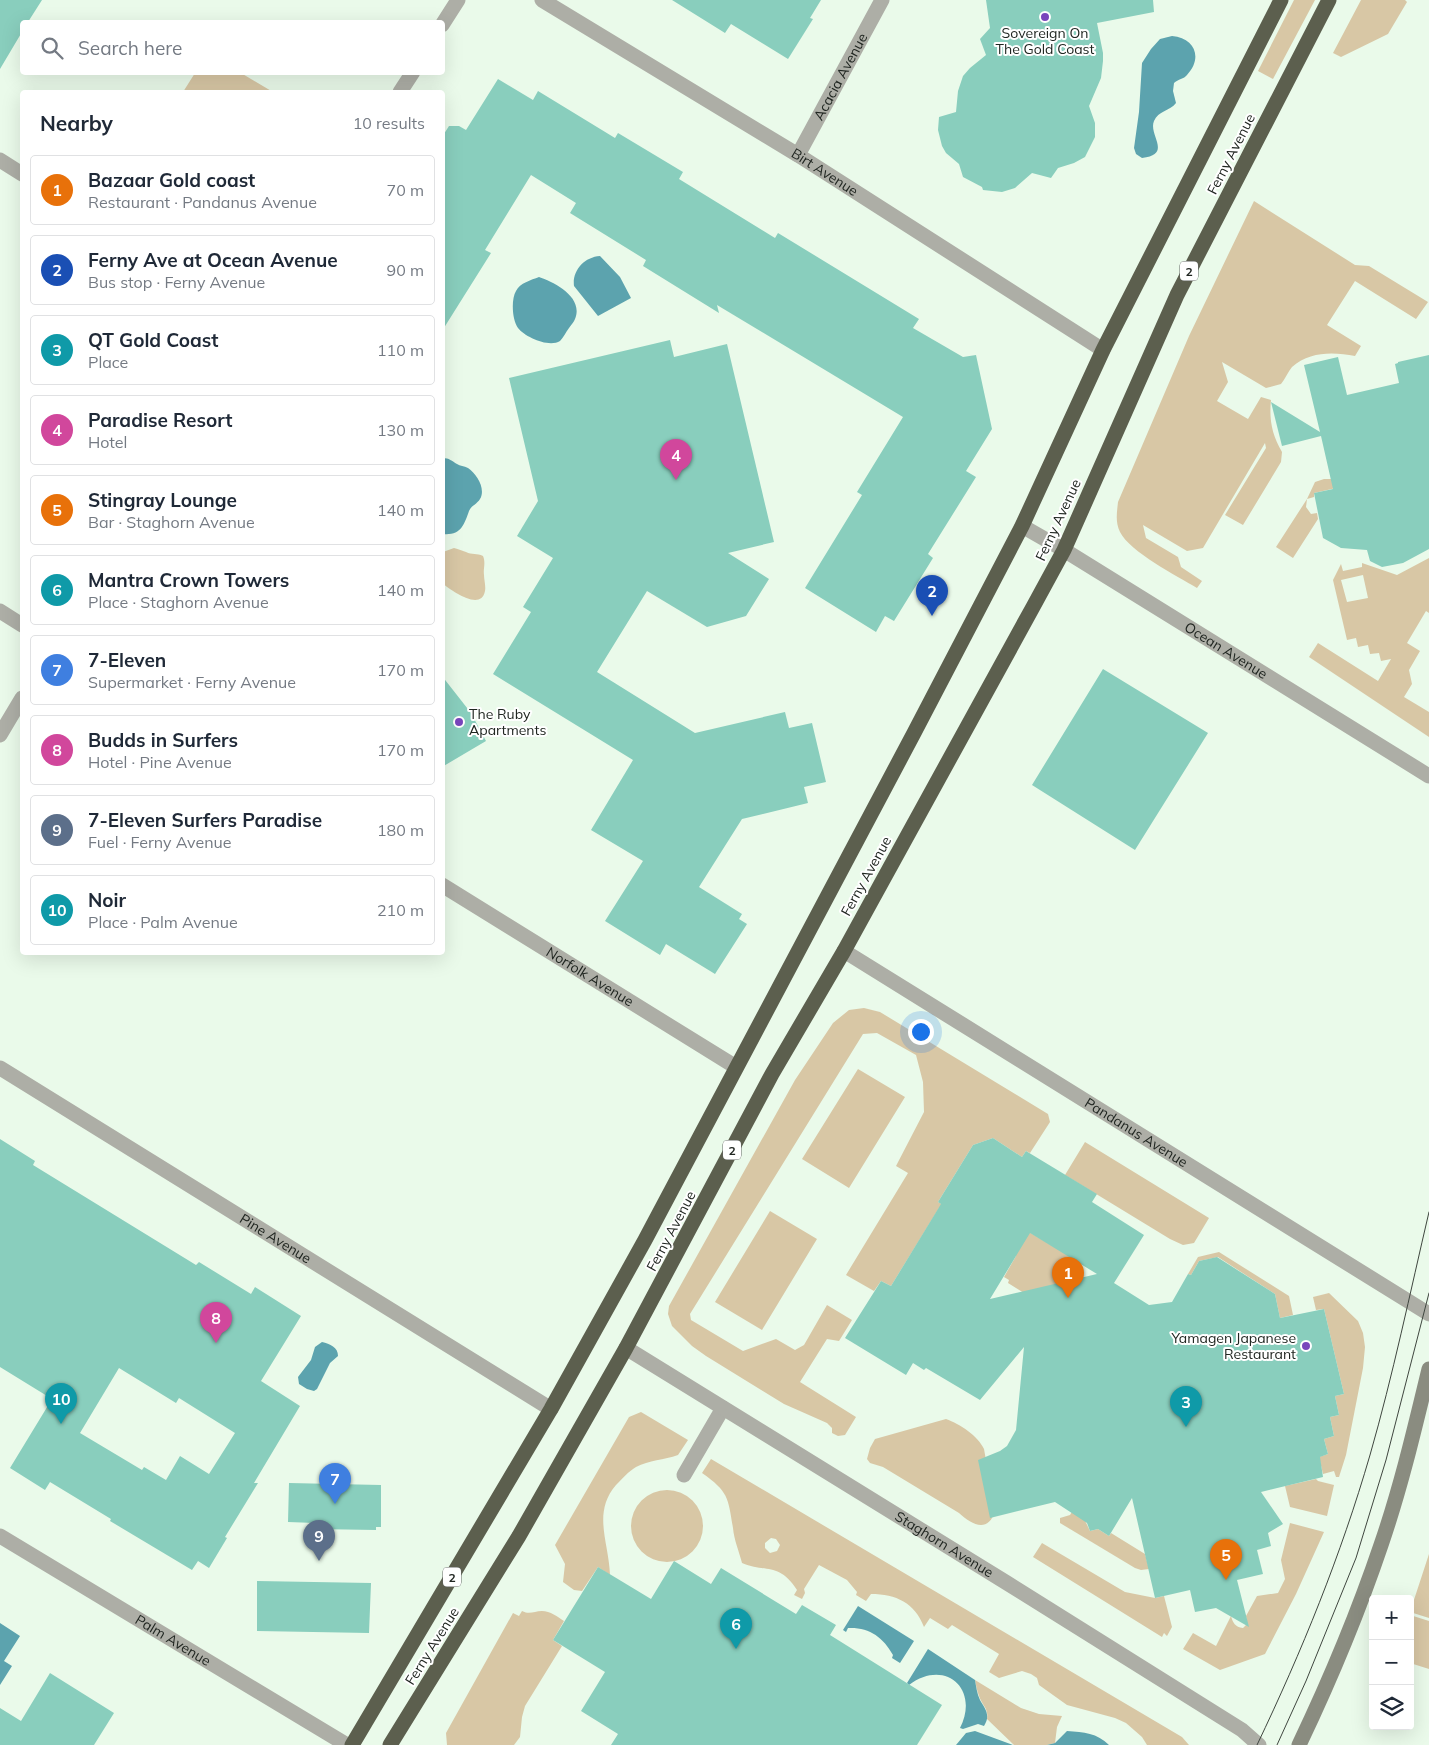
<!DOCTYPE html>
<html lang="en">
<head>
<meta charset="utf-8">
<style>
	body { margin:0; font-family:Mulish,sans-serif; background:#f6f6f7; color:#1f2937 }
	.controls { position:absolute; right:15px; bottom:15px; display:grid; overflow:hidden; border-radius:5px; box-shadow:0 5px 20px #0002 }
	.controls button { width:45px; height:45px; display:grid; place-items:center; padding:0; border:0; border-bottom:1px solid #e0e1e3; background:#fff; color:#1f2937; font:25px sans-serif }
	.you { position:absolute; left:920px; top:1031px; width:18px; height:18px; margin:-12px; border:4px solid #fff; border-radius:50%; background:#1a73e8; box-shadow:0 0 0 8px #1a73e833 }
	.badge { display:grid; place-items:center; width:32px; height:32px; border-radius:50%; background:#0b8043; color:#fff; font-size:16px; font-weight:700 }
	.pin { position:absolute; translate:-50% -41px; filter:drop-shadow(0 1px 2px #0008) }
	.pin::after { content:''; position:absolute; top:26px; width:18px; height:15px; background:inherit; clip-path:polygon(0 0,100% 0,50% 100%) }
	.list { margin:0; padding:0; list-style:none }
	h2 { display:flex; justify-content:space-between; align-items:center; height:65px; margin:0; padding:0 20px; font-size:21px }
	h2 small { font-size:16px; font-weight:400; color:#747a83 }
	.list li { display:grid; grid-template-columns:32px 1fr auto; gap:15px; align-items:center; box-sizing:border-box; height:70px; margin:0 10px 10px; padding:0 10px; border:1px solid #e0e1e3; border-radius:5px }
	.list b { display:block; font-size:19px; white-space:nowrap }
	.list p { margin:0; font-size:16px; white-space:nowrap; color:#747a83 }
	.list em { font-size:16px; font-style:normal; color:#747a83 }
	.icon { flex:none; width:28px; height:28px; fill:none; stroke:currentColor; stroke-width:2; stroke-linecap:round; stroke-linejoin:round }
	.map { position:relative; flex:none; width:1429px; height:1745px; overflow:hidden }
	.search { position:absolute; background:#fff; box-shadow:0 5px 20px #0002; left:20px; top:20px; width:425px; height:55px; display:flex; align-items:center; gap:12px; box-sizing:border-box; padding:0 18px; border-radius:5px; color:#747a83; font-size:19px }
	.panel { position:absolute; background:#fff; box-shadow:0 5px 20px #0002; left:20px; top:90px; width:425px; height:865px; border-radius:5px }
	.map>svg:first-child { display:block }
</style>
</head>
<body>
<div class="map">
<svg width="1429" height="1745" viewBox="0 0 1429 1745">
	<rect width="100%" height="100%" fill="#eafaea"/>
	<path fill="#d8c7a5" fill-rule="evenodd" d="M 1294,0 L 1315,0 L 1273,79 L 1258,71 Z
		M 1361,0 L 1405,0 L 1407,2 L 1388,34 L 1341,57 L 1333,53 Z
		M 195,73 L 241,73 L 273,92 L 183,92 Z
		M 1254,201 L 1355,265 L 1369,266 L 1428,302 L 1416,319 L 1355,281 L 1327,325 L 1361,346 L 1355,356 C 1334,352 1310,351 1292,367 C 1288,372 1285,379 1281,384 L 1266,388 L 1222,362 L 1228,382 L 1217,401 L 1248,419 L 1261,397 L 1271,400 C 1269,420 1272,435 1282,452 L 1281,462 L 1243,525 L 1225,515 L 1266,448 L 1265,443 L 1203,548 L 1187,551 L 1143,525 L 1146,538 L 1178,557 L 1181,567 L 1202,581 L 1197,588 C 1177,576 1130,552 1120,532 C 1115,522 1117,512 1118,502 L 1189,336 Z
		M 1324,479 L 1339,479 L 1345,486 L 1314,493 L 1314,497 L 1307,499 L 1306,507 L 1311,514 L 1317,513 L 1318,519 L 1293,558 L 1276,547 L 1307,499 L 1315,482 Z
		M 454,548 C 459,549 462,551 466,552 C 472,555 477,553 483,556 C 486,563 483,568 484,575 C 484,580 486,586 485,591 C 481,612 451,590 443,584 L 443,552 Z
		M 1429,558 L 1429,613 L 1426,611 L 1407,643 L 1420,651 L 1409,670 L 1412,684 L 1404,697 L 1429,712 L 1429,737 L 1309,657 L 1318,643 L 1378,681 L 1391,659 L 1381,661 L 1379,653 L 1370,654 L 1368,645 L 1358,647 L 1356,638 L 1347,640 L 1333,580 L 1341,564 L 1343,571 L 1362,567 L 1362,563 L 1397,575 ZM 1363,575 L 1368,598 L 1347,602 L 1341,580 Z
		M 864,1008 L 880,1012 L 1048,1114 L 1050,1122 L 1030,1153 L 1026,1151 L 1022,1157 L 993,1138 L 973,1145 L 938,1202 L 1006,1243 L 1017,1225 L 1078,1261 L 1058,1295 L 1024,1293 L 1008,1283 L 1009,1280 L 1004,1277 L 1016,1256 L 939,1208 L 891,1286 L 881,1281 L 874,1291 L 846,1275 L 908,1173 L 896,1166 L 924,1112 L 923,1082 L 916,1055 L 877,1033 L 863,1034 L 690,1314 L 691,1320 L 743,1351 L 776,1339 L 795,1350 L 804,1345 L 827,1305 L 852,1320 L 839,1341 L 827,1339 L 800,1382 L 856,1417 L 845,1435 L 838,1436 L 832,1433 L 832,1428 L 827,1423 L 784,1404 L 706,1356 L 692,1346 L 672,1326 L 668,1314 L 669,1306 L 795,1080 L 833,1023 L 849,1010 Z
		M 858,1069 L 905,1097 L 849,1188 L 802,1159 Z
		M 1085,1142 L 1209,1218 L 1194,1243 L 1183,1245 L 1170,1239 L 1065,1175 Z
		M 770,1211 L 817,1239 L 762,1330 L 715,1302 Z
		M 1219,1252 L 1289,1296 L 1293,1315 L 1280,1318 L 1275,1294 L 1218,1257 L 1199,1261 L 1191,1275 L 1188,1274 L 1198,1257 Z
		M 1329,1293 L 1358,1321 L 1363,1333 L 1365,1347 L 1363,1368 L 1346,1455 L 1339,1477 L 1336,1477 L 1334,1471 L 1323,1474 L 1319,1457 L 1328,1454 L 1324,1439 L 1334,1436 L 1330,1417 L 1339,1415 L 1335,1396 L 1344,1394 L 1324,1309 L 1316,1310 L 1313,1297 Z
		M 641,1412 L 688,1440 L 678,1455 C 664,1460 649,1460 636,1467 C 629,1471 622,1479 616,1485 C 592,1513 609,1542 610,1575 L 598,1567 L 582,1591 L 574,1590 L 563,1582 L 565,1564 L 555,1545 L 629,1417 Z
		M 946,1419 C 960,1424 978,1436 984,1449 L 995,1511 C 988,1534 971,1524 959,1513 L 883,1467 L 870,1463 L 867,1459 L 870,1448 L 875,1439 Z
		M 711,1459 L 1182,1737 L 1189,1745 L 1147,1745 L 1142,1737 L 1126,1723 L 1115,1718 L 1067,1705 L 1039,1685 L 1037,1678 L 1031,1674 L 1022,1671 L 999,1678 L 989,1672 L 999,1654 L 952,1625 L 948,1629 L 930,1618 L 924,1627 C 915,1603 896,1594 871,1594 L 866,1601 L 856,1595 L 857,1592 L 847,1580 L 819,1565 L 804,1589 L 805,1593 L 802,1599 L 794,1595 L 797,1590 C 779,1562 766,1573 742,1563 C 739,1551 734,1540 733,1528 C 728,1498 729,1492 702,1473 ZM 771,1538 L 776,1539 L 780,1545 L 777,1551 L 770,1553 L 765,1548 L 765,1543 Z
		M 1316,1479 L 1318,1481 L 1334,1485 L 1327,1516 L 1290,1507 L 1285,1486 Z
		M631 1526a36 36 0 1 1 72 0a36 36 0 1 1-72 0Z
		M 1077,1504 L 1090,1531 L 1098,1529 L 1109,1536 L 1111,1533 L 1145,1554 L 1149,1569 L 1141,1570 L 1135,1568 L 1060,1523 L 1060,1518 L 1070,1515 Z
		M 1290,1523 L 1324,1532 L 1296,1594 L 1265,1654 L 1220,1670 L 1183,1649 L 1193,1633 L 1216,1646 L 1231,1616 C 1233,1623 1235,1627 1243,1628 L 1247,1624 L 1246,1616 L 1257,1596 L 1278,1593 L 1285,1579 L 1281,1560 Z
		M 1042,1543 L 1125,1592 L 1155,1598 L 1164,1596 L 1172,1627 L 1167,1636 L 1164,1633 L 1162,1637 L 1033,1557 Z
		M 1429,1554 L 1429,1618 L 1410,1612 Z
		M 522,1611 C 530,1615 534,1611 542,1611 C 550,1611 558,1617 564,1621 L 553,1640 L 562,1646 L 525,1706 L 522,1717 L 520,1737 L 514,1745 L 447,1745 L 446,1733 L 513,1613 L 519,1616 Z
		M 1410,1615 L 1429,1621 L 1429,1669 L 1410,1663 Z
		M 975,1680 L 1021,1708 L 1039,1714 L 1062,1716 L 1057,1727 L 1055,1743 L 1047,1745 L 1014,1745 L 987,1719 C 989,1709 982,1705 979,1696 C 977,1691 976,1685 975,1680 Z"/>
	<path fill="#5ca3ae" d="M 1172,36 C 1195,38 1203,58 1187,75 C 1184,79 1178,79 1174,83 L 1173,91 L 1176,103 C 1170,111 1158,111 1154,121 C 1148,135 1173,154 1142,158 L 1136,154 L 1134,148 L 1139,112 L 1142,63 L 1151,49 L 1160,39 Z
		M 600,256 L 620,277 L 631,298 L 598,316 L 574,286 C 572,271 584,257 600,256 Z
		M 539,277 C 554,282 584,297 575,319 C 574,322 571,325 569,328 C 566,332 563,338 560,341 C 549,348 525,337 518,328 C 512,320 511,299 516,291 C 520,283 531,280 539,277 Z
		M 443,458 C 449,458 452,461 457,464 C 460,466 464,466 468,468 C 477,474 486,489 480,499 C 477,504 471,506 469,511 C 464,525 461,536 442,534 Z
		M 322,1342 C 330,1344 338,1347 338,1356 L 330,1363 L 317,1389 L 314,1391 L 307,1389 L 299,1384 L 298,1377 L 311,1360 L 315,1347 Z
		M 858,1606 L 914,1641 L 900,1663 L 892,1658 L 893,1655 C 883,1637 869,1627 848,1628 L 846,1632 L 843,1630 Z
		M 0,1623 L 20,1636 L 4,1661 L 12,1666 L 0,1685 Z
		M 928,1649 L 975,1680 C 976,1686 977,1694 980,1700 C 985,1709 991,1715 984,1726 L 978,1724 L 963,1729 L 960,1728 C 980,1689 945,1658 909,1685 L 907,1683 Z
		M 975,1731 L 1013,1745 L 956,1745 L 966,1733 Z
		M 1067,1731 C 1084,1732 1097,1733 1109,1745 L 1047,1745 L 1055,1743 Z"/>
	<path fill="#89cebd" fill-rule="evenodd" d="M 0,0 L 42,0 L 28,22 L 22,22 L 22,32 L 0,69 Z
		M 672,0 L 821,0 L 810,18 L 813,19 L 788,59 L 731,24 L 725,33 Z
		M 986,0 L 1153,0 L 1154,12 L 1097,23 L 1103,53 L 1103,61 L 1101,78 L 1089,106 L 1095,123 L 1095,137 L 1085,157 L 1074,163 L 1058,168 L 1051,178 L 1032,173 L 1015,188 L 1002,192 L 983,190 L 982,187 L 963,177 L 959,164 L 946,153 L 942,146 L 938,130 L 939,117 L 956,112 L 958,91 L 963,76 L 970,68 L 986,55 L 980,39 L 990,28 Z
		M 498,79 L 533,100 L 538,91 L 615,138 L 618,133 L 683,172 L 679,179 L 775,238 L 778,233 L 919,319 L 913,328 L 963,357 L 976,355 L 992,429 L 966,471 L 976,477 L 928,554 L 933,558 L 894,621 L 885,616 L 876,632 L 805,588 L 862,495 L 857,492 L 903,417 L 717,305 L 719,313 L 643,266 L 646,260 L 570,213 L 576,203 L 531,175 L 485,250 L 491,253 L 442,331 L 442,137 L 449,126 L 459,126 L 466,130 Z
		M 670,340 L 674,357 L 727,344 L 774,542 L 728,553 L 769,579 L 746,616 L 707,627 L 647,591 L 597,672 L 695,733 L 785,712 L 789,728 L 812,723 L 826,782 L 804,787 L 808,803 L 742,819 L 699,887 L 742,914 L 739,919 L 747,924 L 715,974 L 666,944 L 660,955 L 605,921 L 643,861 L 591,830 L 633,760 L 493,674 L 531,612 L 523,607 L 553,558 L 517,536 L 538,501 L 509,378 Z
		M 1429,355 L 1429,549 L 1403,563 L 1382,567 L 1370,561 L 1367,550 L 1341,548 L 1323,538 L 1314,493 L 1333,489 L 1321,436 L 1282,446 L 1271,402 L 1320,432 L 1304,365 L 1338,357 L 1347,395 L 1399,383 L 1395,364 L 1398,363 L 1398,362 Z
		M 1103,669 L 1208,733 L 1135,850 L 1032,785 Z
		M 442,676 L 471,713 L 486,741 L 442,767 Z
		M 993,1138 L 1022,1157 L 1026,1151 L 1097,1194 L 1092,1202 L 1144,1235 L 1114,1283 L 1149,1305 L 1172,1302 L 1188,1274 L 1191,1275 L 1199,1261 L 1217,1257 L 1275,1294 L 1280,1318 L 1324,1309 L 1344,1394 L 1335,1396 L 1339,1415 L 1330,1417 L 1334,1436 L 1324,1439 L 1328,1454 L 1320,1457 L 1323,1477 L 1261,1492 L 1283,1524 L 1268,1533 L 1271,1546 L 1257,1550 L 1263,1574 L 1237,1580 L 1249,1627 L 1216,1608 L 1195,1612 L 1190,1590 L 1155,1598 L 1132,1498 L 1109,1536 L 1098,1529 L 1090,1531 L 1087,1523 L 1055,1502 L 990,1518 L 978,1460 L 1000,1451 L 1007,1446 L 1016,1430 L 1024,1347 L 980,1400 L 926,1368 L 924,1370 L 913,1363 L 906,1375 L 845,1338 L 881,1281 L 891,1286 L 941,1204 L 938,1202 L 973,1145 ZM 1030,1233 L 1097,1274 L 990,1299 Z
		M 0,1139 L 35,1161 L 33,1165 L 196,1265 L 199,1262 L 251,1294 L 255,1287 L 301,1316 L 261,1381 L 300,1406 L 254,1483 L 258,1483 L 225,1537 L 227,1538 L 209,1568 L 198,1561 L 192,1570 L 110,1521 L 111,1519 L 50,1482 L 45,1490 L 10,1468 L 52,1399 L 0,1367 ZM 119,1368 L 176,1403 L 179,1398 L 235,1433 L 209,1474 L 180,1456 L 166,1480 L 144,1467 L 142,1470 L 80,1433 Z
		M 289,1483 L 381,1485 L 381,1527 L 376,1527 L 376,1530 L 315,1529 L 315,1523 L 288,1522 Z
		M 674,1561 L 711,1584 L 721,1568 L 796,1614 L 802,1605 L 836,1625 L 830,1635 L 942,1705 L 917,1745 L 611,1745 L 618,1734 L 581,1711 L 605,1672 L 553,1640 L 598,1567 L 651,1599 Z
		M 257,1581 L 371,1583 L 369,1633 L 257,1631 Z
		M 50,1673 L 114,1713 L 94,1745 L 0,1745 L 0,1708 L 21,1721 Z"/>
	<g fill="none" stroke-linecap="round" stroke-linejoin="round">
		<path stroke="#adaea6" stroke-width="15" d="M 684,1475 L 723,1408"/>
		<g stroke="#adaea6" stroke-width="15">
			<path id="s1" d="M 542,0 L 798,155 L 1103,350"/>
			<path d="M 442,25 L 458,0"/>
			<path d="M 400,92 L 413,72"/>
			<path id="s2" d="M 798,155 L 882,0"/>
			<path d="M 0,160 L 22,174"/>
			<path id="s3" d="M 1022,526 L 1064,550 L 1429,776"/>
			<path d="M 0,611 L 22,625"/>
			<path d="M 0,735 L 22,698"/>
			<path id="s4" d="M 442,885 L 736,1067"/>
			<path id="s5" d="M 844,951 L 1429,1314"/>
			<path id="s6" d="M 0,1068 L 551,1409"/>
			<path id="s7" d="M 626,1348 L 1007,1583 L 1242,1730 L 1259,1745"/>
			<path id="s8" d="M 0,1536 L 347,1745"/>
		</g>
		<path stroke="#8a8c80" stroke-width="15" d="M 1299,1745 C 1330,1680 1358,1613 1381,1545 C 1401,1487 1415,1427 1429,1369"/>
		<path stroke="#5c5f4e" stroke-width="15" d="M 352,1745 L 551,1409 L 645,1240 L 914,733 L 1022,526 L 1103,350 L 1281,0
			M 390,1745 L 519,1536 L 626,1348 L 772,1074 L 844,951 L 1033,607 L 1064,550 L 1177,295 L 1329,0"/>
		<path stroke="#3f463f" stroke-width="1" d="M 1257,1745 C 1302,1651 1341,1555 1370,1455 C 1393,1375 1410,1293 1429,1212
			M 1277,1745 L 1306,1681 L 1356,1558 L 1386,1460 L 1429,1293"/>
	</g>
	<g fill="#7945bc" stroke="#fff" stroke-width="2">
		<circle cx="1045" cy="17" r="5"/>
		<circle cx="459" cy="722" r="5"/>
		<circle cx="1306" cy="1346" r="5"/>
	</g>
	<g text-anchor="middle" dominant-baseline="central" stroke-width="4" stroke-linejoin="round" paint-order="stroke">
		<g fill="#fff" stroke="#636764" stroke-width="1">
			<rect x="1180" y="261.5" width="18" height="19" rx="4"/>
			<rect x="723" y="1140.5" width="18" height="19" rx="4"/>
			<rect x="443" y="1567.5" width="18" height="19" rx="4"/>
		</g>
		<g font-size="12" font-weight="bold" fill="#202621">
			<text x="1189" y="271">2</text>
			<text x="732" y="1150">2</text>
			<text x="452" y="1577">2</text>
		</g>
		<g font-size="14" fill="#202621" stroke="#fff">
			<text x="1045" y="33">Sovereign On<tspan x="1045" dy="16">The Gold Coast</tspan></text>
			<text x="469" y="714" text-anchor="start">The Ruby<tspan x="469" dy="16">Apartments</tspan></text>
			<text x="1296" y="1338" text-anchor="end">Yamagen Japanese<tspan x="1296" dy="16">Restaurant</tspan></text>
		</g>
		<g font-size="14" fill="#202621" stroke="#fff">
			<text stroke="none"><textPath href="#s2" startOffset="89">Acacia Avenue</textPath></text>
			<text transform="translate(1231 154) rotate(-63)">Ferny Avenue</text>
			<text stroke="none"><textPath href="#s1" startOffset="331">Birt Avenue</textPath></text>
			<text transform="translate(1058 520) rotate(-65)">Ferny Avenue</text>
			<text stroke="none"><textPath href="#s3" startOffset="239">Ocean Avenue</textPath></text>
			<text transform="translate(866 876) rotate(-61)">Ferny Avenue</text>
			<text stroke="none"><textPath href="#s4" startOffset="174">Norfolk Avenue</textPath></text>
			<text stroke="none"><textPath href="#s5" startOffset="344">Pandanus Avenue</textPath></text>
			<text transform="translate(671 1231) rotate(-62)">Ferny Avenue</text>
			<text stroke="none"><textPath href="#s6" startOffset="324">Pine Avenue</textPath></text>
			<text stroke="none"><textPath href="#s7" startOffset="374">Staghorn Avenue</textPath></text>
			<text stroke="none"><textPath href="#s8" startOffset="202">Palm Avenue</textPath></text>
			<text transform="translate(432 1646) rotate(-58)">Ferny Avenue</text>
		</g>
	</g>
</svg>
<div class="controls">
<button>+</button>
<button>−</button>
<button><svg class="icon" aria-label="layers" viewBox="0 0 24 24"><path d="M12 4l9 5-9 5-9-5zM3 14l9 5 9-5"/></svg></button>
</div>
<div class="you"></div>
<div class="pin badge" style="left:1068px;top:1298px;background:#e8710a">1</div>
<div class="pin badge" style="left:932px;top:616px;background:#1a4fb4">2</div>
<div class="pin badge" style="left:1186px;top:1427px;background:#0f9aa8">3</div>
<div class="pin badge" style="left:676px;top:480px;background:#d1479c">4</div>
<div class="pin badge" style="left:1226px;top:1580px;background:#e8710a">5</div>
<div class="pin badge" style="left:736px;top:1649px;background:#0f9aa8">6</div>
<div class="pin badge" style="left:335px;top:1504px;background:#3f7fe0">7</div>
<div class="pin badge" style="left:216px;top:1343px;background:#d1479c">8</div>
<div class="pin badge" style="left:319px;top:1561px;background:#5c6f8a">9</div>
<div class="pin badge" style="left:61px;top:1424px;background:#0f9aa8">10</div>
<div class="search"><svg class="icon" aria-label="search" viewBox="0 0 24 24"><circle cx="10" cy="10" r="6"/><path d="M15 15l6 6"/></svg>Search here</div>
<section class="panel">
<h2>Nearby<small>10 results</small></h2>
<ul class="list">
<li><span class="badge" style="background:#e8710a">1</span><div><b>Bazaar Gold coast</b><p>Restaurant · Pandanus Avenue</p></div><em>70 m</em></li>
<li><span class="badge" style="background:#1a4fb4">2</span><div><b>Ferny Ave at Ocean Avenue</b><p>Bus stop · Ferny Avenue</p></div><em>90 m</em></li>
<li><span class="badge" style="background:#0f9aa8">3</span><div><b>QT Gold Coast</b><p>Place</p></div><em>110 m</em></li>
<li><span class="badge" style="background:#d1479c">4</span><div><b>Paradise Resort</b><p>Hotel</p></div><em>130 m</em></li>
<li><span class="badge" style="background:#e8710a">5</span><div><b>Stingray Lounge</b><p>Bar · Staghorn Avenue</p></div><em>140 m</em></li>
<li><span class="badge" style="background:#0f9aa8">6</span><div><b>Mantra Crown Towers</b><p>Place · Staghorn Avenue</p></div><em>140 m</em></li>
<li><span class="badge" style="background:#3f7fe0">7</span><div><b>7-Eleven</b><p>Supermarket · Ferny Avenue</p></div><em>170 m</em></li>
<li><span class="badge" style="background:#d1479c">8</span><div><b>Budds in Surfers</b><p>Hotel · Pine Avenue</p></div><em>170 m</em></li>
<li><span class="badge" style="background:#5c6f8a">9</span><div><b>7-Eleven Surfers Paradise</b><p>Fuel · Ferny Avenue</p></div><em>180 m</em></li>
<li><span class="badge" style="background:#0f9aa8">10</span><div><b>Noir</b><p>Place · Palm Avenue</p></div><em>210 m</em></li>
</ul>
</section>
</div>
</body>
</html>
